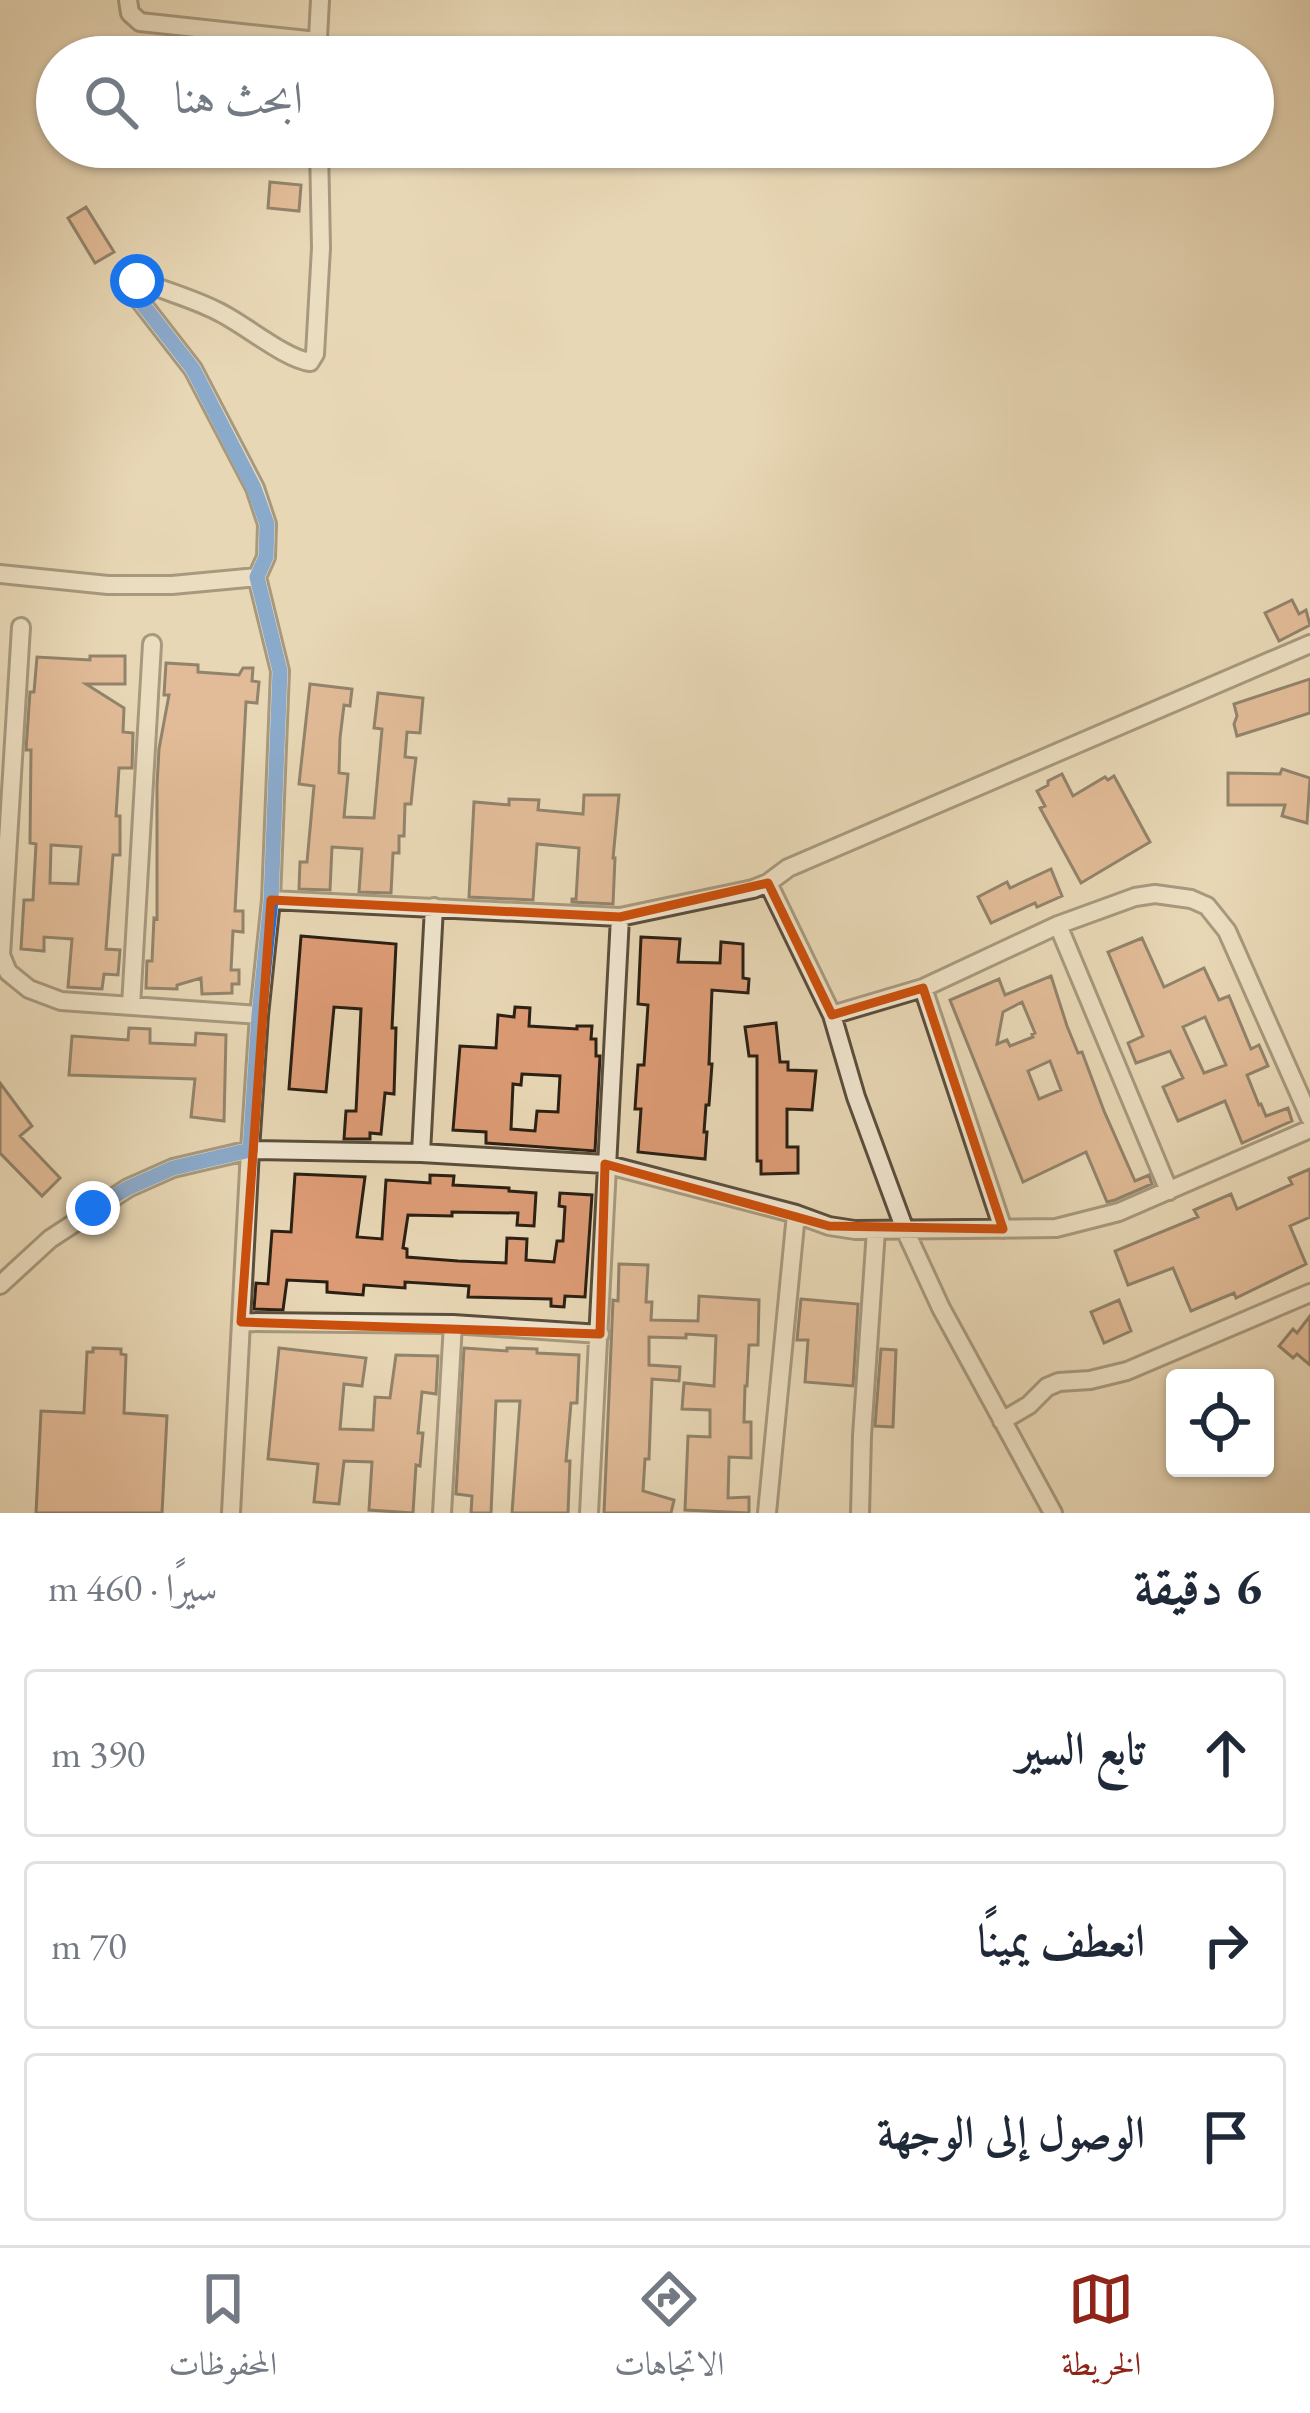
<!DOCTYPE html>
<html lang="ar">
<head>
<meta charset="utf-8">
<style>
	body { margin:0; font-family:"EB Garamond",Amiri,serif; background:#f6f6f7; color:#1f2937; direction:rtl }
	.controls { position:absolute; right:36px; bottom:36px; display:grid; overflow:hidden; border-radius:12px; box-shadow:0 3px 9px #0004 }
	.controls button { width:108px; height:108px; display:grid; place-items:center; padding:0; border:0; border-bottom:3px solid #e0e1e3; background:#fff; color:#1f2937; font:60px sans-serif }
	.stop { position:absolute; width:36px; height:36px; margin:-27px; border:9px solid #1a73e8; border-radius:50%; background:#fff }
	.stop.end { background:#1a73e8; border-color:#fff; box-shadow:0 3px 12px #0008 }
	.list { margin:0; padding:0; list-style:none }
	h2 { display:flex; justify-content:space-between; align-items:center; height:156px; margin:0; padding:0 48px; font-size:51px }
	h2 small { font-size:39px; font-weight:400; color:#747a83 }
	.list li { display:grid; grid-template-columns:78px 1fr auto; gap:36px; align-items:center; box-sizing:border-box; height:168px; margin:0 24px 24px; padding:0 24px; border:3px solid #e0e1e3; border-radius:12px }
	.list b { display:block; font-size:45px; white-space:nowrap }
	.list em { font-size:39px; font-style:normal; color:#747a83 }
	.icon { flex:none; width:66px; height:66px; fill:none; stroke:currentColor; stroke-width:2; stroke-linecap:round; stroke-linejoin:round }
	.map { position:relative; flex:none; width:1310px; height:1513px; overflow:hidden; direction:ltr }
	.search { position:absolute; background:#fff; box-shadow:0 3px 9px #0004; left:36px; right:36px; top:36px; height:132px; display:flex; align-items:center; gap:30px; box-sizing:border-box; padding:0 42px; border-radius:66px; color:#747a83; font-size:45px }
	.sheet { height:732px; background:#fff }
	nav { display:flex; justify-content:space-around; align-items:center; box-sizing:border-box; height:168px; border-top:3px solid #e0e1e3; background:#fff; font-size:33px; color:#747a83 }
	nav a { display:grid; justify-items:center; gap:6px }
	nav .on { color:#8f2418 }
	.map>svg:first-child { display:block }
</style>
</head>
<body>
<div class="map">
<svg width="1310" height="1513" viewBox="0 0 1310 1513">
	<rect width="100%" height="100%" fill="#e8d7b5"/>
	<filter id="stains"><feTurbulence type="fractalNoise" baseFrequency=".00167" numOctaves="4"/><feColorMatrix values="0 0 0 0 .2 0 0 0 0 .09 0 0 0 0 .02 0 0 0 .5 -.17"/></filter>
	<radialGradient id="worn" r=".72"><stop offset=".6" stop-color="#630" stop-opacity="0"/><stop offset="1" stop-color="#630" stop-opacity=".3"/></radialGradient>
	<path fill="#dc9b75" stroke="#2a2014" stroke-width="3" fill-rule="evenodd" d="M 270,182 L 301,185 L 299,211 L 268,208 Z
		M 86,207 L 114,252 L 95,263 L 68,218 Z
		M 1292,600 L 1299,614 L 1306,610 L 1310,625 L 1279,641 L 1265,613 Z
		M 90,656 L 125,656 L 125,684 L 86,684 L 124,708 L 123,732 L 133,733 L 132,768 L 119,768 L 116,816 L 120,816 L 120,855 L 113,855 L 106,949 L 120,950 L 118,975 L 104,974 L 102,989 L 68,987 L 72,939 L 44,937 L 44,951 L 21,949 L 24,900 L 33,900 L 36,844 L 30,843 L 31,750 L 26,750 L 30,692 L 34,692 L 37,657 L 90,660 ZM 51,845 L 81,847 L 78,884 L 50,883 Z
		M 166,663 L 198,665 L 198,672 L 239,675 L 243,668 L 253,668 L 252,681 L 259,682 L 257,703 L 246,702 L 235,911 L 243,911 L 243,932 L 233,931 L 231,970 L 239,970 L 239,984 L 232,984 L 232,993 L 202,994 L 201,978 L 177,985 L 177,989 L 146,988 L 147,961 L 152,961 L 154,918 L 157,919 L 157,785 L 159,749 L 169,695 L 164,695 Z
		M 1310,679 L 1310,713 L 1237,736 L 1234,724 L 1237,716 L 1234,704 Z
		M 310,684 L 352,689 L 350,706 L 344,705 L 340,738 L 339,773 L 348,774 L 344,817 L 374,818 L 382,729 L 374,728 L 378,693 L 423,698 L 420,733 L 407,732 L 405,757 L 416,758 L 414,774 L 411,804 L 405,804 L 404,836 L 399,836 L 399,853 L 393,853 L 391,893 L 359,892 L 362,849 L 332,847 L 330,890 L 299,889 L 300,862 L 307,862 L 314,786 L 299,784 Z
		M 1282,769 L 1310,778 L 1307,823 L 1282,816 L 1285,805 L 1228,805 L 1228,773 L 1280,774 Z
		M 1062,774 L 1073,796 L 1105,777 L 1108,780 L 1114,776 L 1150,842 L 1081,883 L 1040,808 L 1045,806 L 1037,791 L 1048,785 L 1048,781 Z
		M 584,795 L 619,795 L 613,858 L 615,858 L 613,904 L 572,902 L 572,899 L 576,899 L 579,848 L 537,844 L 533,900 L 469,897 L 474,802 L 509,805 L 509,799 L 539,800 L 538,810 L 583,814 Z
		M 1051,869 L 1062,896 L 1037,907 L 1035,903 L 991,923 L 978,897 L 1007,882 L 1010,888 Z
		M 301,936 L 396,944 L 392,1028 L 396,1028 L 394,1094 L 385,1093 L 381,1134 L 370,1133 L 370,1139 L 344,1139 L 346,1111 L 356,1111 L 361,1009 L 334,1007 L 326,1092 L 289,1089 Z
		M 641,937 L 680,939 L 678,962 L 720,963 L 721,942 L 743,944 L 743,978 L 749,979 L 748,993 L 712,990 L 709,1064 L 712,1064 L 709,1105 L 706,1105 L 704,1132 L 707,1132 L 705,1159 L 638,1152 L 641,1109 L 635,1109 L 638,1065 L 644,1065 L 648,1005 L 638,1004 Z
		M 1142,938 L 1164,987 L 1204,968 L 1219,1000 L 1229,996 L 1251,1049 L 1259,1045 L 1268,1066 L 1247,1075 L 1259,1105 L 1261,1104 L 1266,1116 L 1288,1108 L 1292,1121 L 1242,1143 L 1225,1101 L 1178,1121 L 1163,1087 L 1183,1078 L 1170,1051 L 1136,1063 L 1128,1043 L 1143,1036 L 1108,952 ZM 1205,1017 L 1226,1065 L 1204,1073 L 1183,1027 Z
		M 1051,976 L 1067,1026 L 1078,1053 L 1082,1052 L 1104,1111 L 1135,1181 L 1149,1175 L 1152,1184 L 1115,1200 L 1107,1202 L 1086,1152 L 1023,1182 L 950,1000 L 999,979 L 1005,995 ZM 1022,1002 L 1035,1033 L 1032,1034 L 1033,1037 L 1010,1046 L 1007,1040 L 997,1044 L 1003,1012 ZM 1050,1061 L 1061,1090 L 1039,1099 L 1028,1071 Z
		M 515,1007 L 530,1008 L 529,1026 L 577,1029 L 577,1026 L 592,1026 L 591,1039 L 596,1039 L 596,1056 L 600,1056 L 595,1151 L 486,1143 L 486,1132 L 453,1130 L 460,1046 L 496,1048 L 498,1015 L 514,1017 ZM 522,1074 L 560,1076 L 558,1112 L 537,1111 L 535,1131 L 511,1129 L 513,1084 L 521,1085 Z
		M 776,1023 L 780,1062 L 788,1062 L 788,1070 L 816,1071 L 812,1110 L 787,1109 L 787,1147 L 798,1147 L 798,1173 L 761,1174 L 761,1161 L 757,1161 L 757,1056 L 749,1056 L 745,1027 Z
		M 129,1028 L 150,1029 L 150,1043 L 195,1045 L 196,1033 L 226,1035 L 224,1121 L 191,1117 L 195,1079 L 69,1075 L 72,1036 L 128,1040 Z
		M 0,1083 L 32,1126 L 20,1136 L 60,1178 L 42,1196 L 0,1153 Z
		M 1310,1169 L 1310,1217 L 1290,1226 L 1306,1264 L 1236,1298 L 1234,1293 L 1191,1311 L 1173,1268 L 1128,1285 L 1115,1251 L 1198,1217 L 1194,1210 L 1231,1194 L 1237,1209 L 1292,1184 L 1289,1178 Z
		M 295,1174 L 365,1177 L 357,1237 L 382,1239 L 386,1180 L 430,1183 L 430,1175 L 454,1176 L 453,1185 L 509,1188 L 509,1191 L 536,1193 L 534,1226 L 517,1225 L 518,1213 L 452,1212 L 452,1216 L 408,1215 L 403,1248 L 407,1249 L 407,1257 L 458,1261 L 506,1263 L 507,1238 L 527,1239 L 526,1260 L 554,1262 L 557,1241 L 563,1241 L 565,1207 L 559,1206 L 560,1193 L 592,1195 L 585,1297 L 565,1296 L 564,1307 L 551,1306 L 551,1299 L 468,1297 L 469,1286 L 405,1282 L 405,1288 L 364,1285 L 363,1295 L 327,1292 L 327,1282 L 287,1280 L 283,1310 L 254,1309 L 256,1283 L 268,1284 L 272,1231 L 291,1232 Z
		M 619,1264 L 648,1265 L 646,1302 L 652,1302 L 651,1320 L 698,1321 L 699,1296 L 759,1300 L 758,1345 L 749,1345 L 747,1386 L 745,1386 L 744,1422 L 751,1422 L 751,1458 L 729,1457 L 728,1498 L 749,1497 L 749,1513 L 685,1510 L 688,1436 L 710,1437 L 710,1410 L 682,1409 L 684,1383 L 714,1386 L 716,1336 L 686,1334 L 686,1338 L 649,1337 L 649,1365 L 680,1367 L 679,1381 L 652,1379 L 649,1459 L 645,1459 L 643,1491 L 674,1500 L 671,1513 L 604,1513 L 613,1300 L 618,1301 Z
		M 801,1299 L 858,1304 L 853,1386 L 805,1382 L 808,1340 L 797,1340 Z
		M 1119,1300 L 1131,1331 L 1104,1343 L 1091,1312 Z
		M 1310,1316 L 1310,1365 L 1297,1354 L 1293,1358 L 1279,1346 L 1293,1329 L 1297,1333 Z
		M 93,1348 L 121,1349 L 121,1354 L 126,1355 L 124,1413 L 167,1416 L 162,1513 L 36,1513 L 41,1411 L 84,1413 L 87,1352 L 93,1352 Z
		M 279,1348 L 366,1358 L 362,1386 L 344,1384 L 340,1429 L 373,1430 L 375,1397 L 390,1398 L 396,1355 L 438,1356 L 436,1394 L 422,1392 L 418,1433 L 423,1433 L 420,1466 L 416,1465 L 413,1513 L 369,1510 L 372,1462 L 344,1461 L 339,1504 L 314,1502 L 318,1464 L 268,1459 Z
		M 464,1348 L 507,1351 L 507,1348 L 537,1349 L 537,1353 L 579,1355 L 577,1403 L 571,1403 L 566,1461 L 570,1461 L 568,1513 L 512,1513 L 520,1401 L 496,1401 L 491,1513 L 471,1513 L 472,1496 L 456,1494 Z
		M 881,1349 L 896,1350 L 893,1427 L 875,1426 Z"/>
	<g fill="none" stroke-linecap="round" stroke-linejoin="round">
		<g stroke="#5a4e3c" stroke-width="22">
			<path id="minor" d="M 128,0 L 130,13 L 140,22 L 317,41
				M 317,57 L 320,0
				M 0,574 L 108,585 L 172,585 L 257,577
				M 21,627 L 1,955 L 8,972 L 29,989 L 61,1001 L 259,1015
				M 768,883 L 788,868 L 1310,644
				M 271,900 L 620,917 L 753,889 L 768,883 L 832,1015 L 856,1097 L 905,1230 L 941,1308 L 1053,1513
				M 1058,925 L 1169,1191
				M 923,988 L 1003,1229
				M 131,1006 L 152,644
				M 832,1015 L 923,988 L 1058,925 L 1135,897 L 1155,894 L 1191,899 L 1207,906 L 1227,931 L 1310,1118
				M 421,1153 L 434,907
				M 0,1285 L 50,1239 L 128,1188 L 173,1168 L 250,1150 L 421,1153 L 605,1164 L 796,1214 L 829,1226 L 855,1230 L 1056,1228 L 1119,1212 L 1310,1129
				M 241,1322 L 453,1324 L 600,1334
				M 1002,1421 L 1029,1405 L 1047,1387 L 1059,1382 L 1090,1380 L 1127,1371 L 1310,1293
				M 231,1513 L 250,1150 L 259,1015 L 271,900 L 280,671 L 257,577 L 266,557 L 267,524 L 255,488 L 193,369 L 130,288 L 130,283 L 132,280 L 144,282 C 167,292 194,299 217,311 C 243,323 285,359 310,362 L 315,354 L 321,248 L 319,147
				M 442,1513 L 453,1324
				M 589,1513 C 601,1314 608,1116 620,917
				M 767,1513 L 796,1214
				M 860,1513 L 862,1436 L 876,1230"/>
		</g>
		<use href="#minor" stroke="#f0e5cf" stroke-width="16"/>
	</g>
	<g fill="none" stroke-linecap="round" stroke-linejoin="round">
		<path stroke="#1a73e8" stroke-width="15" d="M 93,1208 L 128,1188 L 173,1168 L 250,1150 L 259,1015 L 271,900 L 280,671 L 257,577 L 266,557 L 267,524 L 254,488 L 193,369 L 130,288 L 130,283 L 137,281"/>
	</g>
	<path d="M0 0H1310V1513H0ZM 768,883 L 832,1015 L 923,988 L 1003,1229 L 829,1226 L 605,1164 L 600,1334 L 241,1322 L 271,900 L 620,917 Z" fill="#e8d7b5" fill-opacity=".55" fill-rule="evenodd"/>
	<path fill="none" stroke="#cc500d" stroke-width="9" stroke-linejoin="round" d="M 768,883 L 832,1015 L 923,988 L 1003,1229 L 829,1226 L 605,1164 L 600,1334 L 241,1322 L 271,900 L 620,917 Z"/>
	<rect width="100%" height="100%" filter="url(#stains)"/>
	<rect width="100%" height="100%" fill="url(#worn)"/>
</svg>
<div class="controls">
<button><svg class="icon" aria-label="locate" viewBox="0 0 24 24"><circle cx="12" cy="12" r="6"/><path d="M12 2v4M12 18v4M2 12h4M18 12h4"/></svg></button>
</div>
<div class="stop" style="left:137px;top:281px"></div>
<div class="stop end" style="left:93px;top:1208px"></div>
<div class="search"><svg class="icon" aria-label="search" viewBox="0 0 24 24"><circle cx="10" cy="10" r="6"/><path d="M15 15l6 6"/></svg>ابحث هنا</div>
</div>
<section class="sheet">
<h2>6 دقيقة<small>سيرًا · 460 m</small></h2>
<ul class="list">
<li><svg class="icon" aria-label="ahead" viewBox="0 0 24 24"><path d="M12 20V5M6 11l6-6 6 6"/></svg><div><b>تابع السير</b></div><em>390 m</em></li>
<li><svg class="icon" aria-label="right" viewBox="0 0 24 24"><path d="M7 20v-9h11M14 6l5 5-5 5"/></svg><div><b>انعطف يمينًا</b></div><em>70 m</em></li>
<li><svg class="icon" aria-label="arrive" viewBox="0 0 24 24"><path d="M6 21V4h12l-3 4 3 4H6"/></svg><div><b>الوصول إلى الوجهة</b></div></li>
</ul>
</section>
<nav>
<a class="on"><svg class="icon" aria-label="map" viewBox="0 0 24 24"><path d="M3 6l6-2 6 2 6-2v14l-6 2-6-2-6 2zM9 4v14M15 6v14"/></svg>الخريطة</a>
<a><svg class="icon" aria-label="directions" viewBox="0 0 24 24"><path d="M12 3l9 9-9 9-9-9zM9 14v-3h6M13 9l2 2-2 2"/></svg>الاتجاهات</a>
<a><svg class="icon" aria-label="saved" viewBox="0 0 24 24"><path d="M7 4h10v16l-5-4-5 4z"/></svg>المحفوظات</a>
</nav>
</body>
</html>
